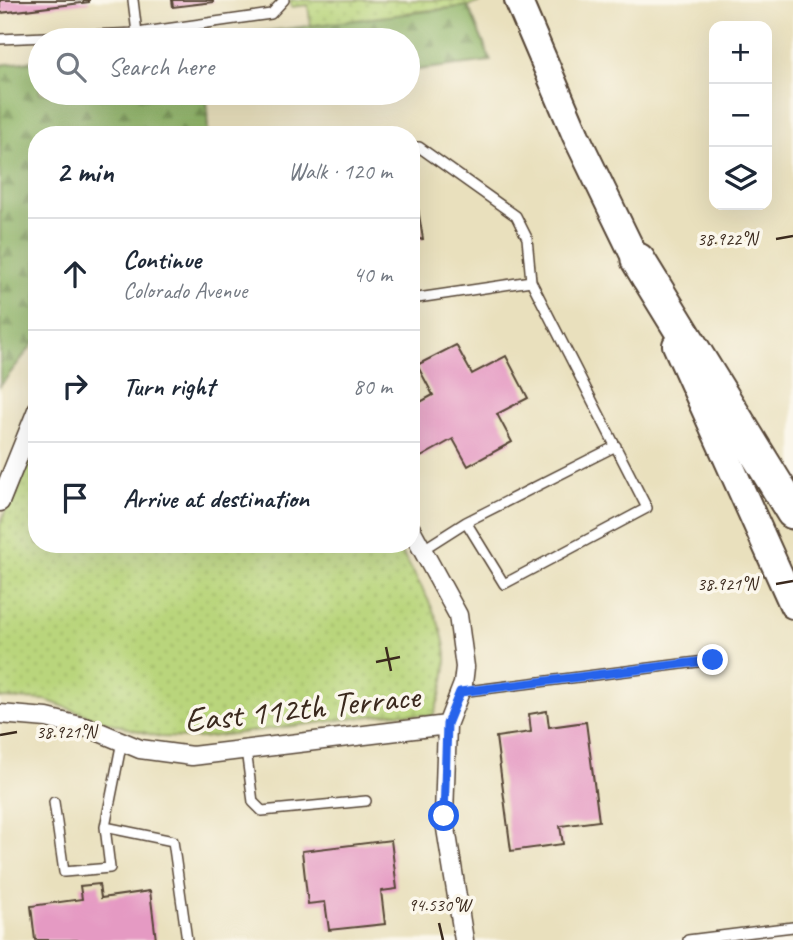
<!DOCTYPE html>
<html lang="en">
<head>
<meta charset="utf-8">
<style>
	body { margin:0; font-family:Caveat,sans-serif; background:#f2f2f3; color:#1f2937 }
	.controls { position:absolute; right:21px; top:21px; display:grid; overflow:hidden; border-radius:14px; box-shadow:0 7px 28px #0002 }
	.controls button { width:63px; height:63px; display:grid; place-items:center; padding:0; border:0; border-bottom:2px solid #e0e1e3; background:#fff; color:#1f2937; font:35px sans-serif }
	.stop { position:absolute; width:21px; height:21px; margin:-16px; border:5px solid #2563eb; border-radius:50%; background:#fff }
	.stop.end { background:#2563eb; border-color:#fff; box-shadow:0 2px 7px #0008 }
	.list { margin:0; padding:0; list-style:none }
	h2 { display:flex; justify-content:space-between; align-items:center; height:91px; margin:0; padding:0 28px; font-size:30px }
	h2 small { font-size:23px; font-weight:400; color:#747a83 }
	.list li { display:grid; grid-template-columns:46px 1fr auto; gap:21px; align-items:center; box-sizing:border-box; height:112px; padding:0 28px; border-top:2px solid #e0e1e3 }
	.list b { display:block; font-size:26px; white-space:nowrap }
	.list p { margin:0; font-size:23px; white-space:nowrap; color:#747a83 }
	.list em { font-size:23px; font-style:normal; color:#747a83 }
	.icon { flex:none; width:38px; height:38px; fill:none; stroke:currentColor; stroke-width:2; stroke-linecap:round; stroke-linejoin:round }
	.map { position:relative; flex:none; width:793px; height:940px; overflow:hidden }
	.search { position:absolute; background:#fff; box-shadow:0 7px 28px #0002; left:28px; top:28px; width:392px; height:77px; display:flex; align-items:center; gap:18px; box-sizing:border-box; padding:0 24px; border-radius:38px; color:#747a83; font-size:26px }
	.panel { position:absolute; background:#fff; box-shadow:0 7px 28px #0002; left:28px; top:126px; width:392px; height:427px; border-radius:28px }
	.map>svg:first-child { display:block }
</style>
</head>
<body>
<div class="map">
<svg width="793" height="940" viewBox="0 0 793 940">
	<defs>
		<pattern id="grass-dots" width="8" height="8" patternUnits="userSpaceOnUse" patternTransform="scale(1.75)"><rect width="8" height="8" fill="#b9d57b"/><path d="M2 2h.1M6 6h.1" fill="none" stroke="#a0b76a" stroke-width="1.8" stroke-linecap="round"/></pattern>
		<pattern id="forest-firs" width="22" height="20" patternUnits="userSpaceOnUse" patternTransform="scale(1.75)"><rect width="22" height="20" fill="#92b66b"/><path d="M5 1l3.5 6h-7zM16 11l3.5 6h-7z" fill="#789457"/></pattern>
	</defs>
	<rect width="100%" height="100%" fill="#fbf7ec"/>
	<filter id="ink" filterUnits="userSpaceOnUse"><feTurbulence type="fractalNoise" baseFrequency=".0143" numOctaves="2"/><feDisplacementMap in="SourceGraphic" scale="14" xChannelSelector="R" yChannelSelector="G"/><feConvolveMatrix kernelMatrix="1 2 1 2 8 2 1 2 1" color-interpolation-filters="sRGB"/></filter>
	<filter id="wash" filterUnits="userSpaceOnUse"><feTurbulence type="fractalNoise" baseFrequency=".00686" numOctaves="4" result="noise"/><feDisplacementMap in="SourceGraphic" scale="28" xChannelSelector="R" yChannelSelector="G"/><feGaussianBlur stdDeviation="1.57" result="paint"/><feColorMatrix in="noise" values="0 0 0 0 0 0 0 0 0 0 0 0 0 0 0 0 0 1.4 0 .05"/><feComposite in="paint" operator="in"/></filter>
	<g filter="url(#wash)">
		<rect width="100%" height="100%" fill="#e9e0bd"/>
		<path fill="url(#grass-dots)" stroke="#7a804c" stroke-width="2" d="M 290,0 L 486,0 L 468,6 L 405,13 L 399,21 L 232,40 L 311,29 L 308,5 L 291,7 Z
			M 37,431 L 37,544 L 397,544 C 414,576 439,611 445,647 C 449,670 441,695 433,716 L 394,713 L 201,738 L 160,737 L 103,721 L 46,700 L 0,698 L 0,525 Z"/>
		<path fill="url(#forest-firs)" stroke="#667044" stroke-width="2" d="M 468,6 L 491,61 L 408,71 L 408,40 L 197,40 Z
			M 40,60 L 40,93 L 241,93 L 207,97 L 208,135 L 37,135 L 37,339 L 0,386 L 0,65 Z"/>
		<g id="blocks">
			<path fill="#e59ac3" d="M 0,0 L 89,0 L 89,2 L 0,13 Z
				M 172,0 L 213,0 L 213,2 L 173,7 Z
				M 411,166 L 423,239 L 411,240 Z
				M 456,345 L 472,374 L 506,356 L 528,398 L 497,414 L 512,442 L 468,466 L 453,439 L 421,457 L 411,439 L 411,407 L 433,395 L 417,365 Z
				M 547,711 L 549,727 L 586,722 L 599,821 L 560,826 L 563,844 L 511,851 L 496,737 L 531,732 L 529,714 Z
				M 391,840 L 397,889 L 381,891 L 385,924 L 329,930 L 325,902 L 308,904 L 302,851 Z
				M 99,884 L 101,898 L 150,891 L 156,940 L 35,940 L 31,906 L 82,899 L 80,886 Z"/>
		</g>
	</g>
	<g filter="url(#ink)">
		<use href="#blocks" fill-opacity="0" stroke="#554536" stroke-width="2"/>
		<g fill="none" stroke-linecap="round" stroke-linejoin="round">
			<g stroke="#554536" stroke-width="12">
				<path id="lane" d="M 133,0 L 137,33
					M 0,39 L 137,33 L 271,14 L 284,0
					M 411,148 L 419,147 L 516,216 L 527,238 L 531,281 L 647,508 L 504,584 L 466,522 L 422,550
					M 411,299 L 531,281
					M 466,522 L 616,446
					M 460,692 L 713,660
					M 122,741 L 105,827 L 173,841 L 187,940
					M 246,750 L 253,802 L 262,811 L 366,801
					M 54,802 L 64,872 L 110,868 L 105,827
					M 688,940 L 793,927"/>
			</g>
			<g stroke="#554536" stroke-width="21">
				<path id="street" d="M 0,502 L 37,410
					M 411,529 L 458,615 L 465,667 L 463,684 L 447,725 L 444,816 L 464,940
					M 0,714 L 47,718 L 92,729 L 140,749 L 192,756 L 447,725"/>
			</g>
			<g stroke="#554536" stroke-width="30">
				<path id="secondary" d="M 518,0 L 576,136 L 645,278
					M 676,345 L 793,605"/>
			</g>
			<g stroke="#554536" stroke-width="37">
				<path id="highway" d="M 638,260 L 793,512"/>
			</g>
			<use href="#lane" stroke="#fff" stroke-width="9"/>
			<use href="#street" stroke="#fff" stroke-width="18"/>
			<use href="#secondary" stroke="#fff" stroke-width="26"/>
			<use href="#highway" stroke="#fff" stroke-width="33"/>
		</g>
	</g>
	<g fill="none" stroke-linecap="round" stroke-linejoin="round" filter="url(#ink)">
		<path stroke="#2563eb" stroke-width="9" d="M 444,816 L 447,724 L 460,692 L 713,660"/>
	</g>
	<path fill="none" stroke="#3b2a1e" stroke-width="2.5" d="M 776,239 L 793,236M 776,584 L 793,581M 386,647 L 391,671M 376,662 L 400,657M 0,735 L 17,732M 439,923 L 443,940"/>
	<g text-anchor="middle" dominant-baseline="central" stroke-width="7" stroke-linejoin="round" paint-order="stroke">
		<g font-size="35" fill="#3b2a1e" stroke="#fbf7ec">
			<text transform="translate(302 708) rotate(-6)">East 112th Terrace</text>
		</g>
	</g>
	<g font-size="18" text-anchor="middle" fill="#3b2a1e" stroke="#fbf7ec" stroke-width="7" stroke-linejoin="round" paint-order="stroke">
		<text x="727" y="245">38.922°N</text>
		<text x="727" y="590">38.921°N</text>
		<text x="66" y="738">38.921°N</text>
		<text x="439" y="911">94.530°W</text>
	</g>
</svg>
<div class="controls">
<button>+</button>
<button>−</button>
<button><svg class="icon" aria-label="layers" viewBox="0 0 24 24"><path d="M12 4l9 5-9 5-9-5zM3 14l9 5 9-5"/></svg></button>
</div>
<div class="stop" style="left:444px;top:816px"></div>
<div class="stop end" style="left:713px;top:660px"></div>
<div class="search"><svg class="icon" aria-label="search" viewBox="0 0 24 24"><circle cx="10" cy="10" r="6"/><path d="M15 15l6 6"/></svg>Search here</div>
<section class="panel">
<h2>2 min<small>Walk · 120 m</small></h2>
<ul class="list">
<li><svg class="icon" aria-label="ahead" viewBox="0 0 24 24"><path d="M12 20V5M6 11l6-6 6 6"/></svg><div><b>Continue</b><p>Colorado Avenue</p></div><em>40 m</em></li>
<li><svg class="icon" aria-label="right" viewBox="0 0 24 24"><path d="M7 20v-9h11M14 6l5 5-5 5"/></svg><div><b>Turn right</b></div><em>80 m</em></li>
<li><svg class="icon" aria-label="arrive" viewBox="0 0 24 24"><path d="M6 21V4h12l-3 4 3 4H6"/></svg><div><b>Arrive at destination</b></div></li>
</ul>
</section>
</div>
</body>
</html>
